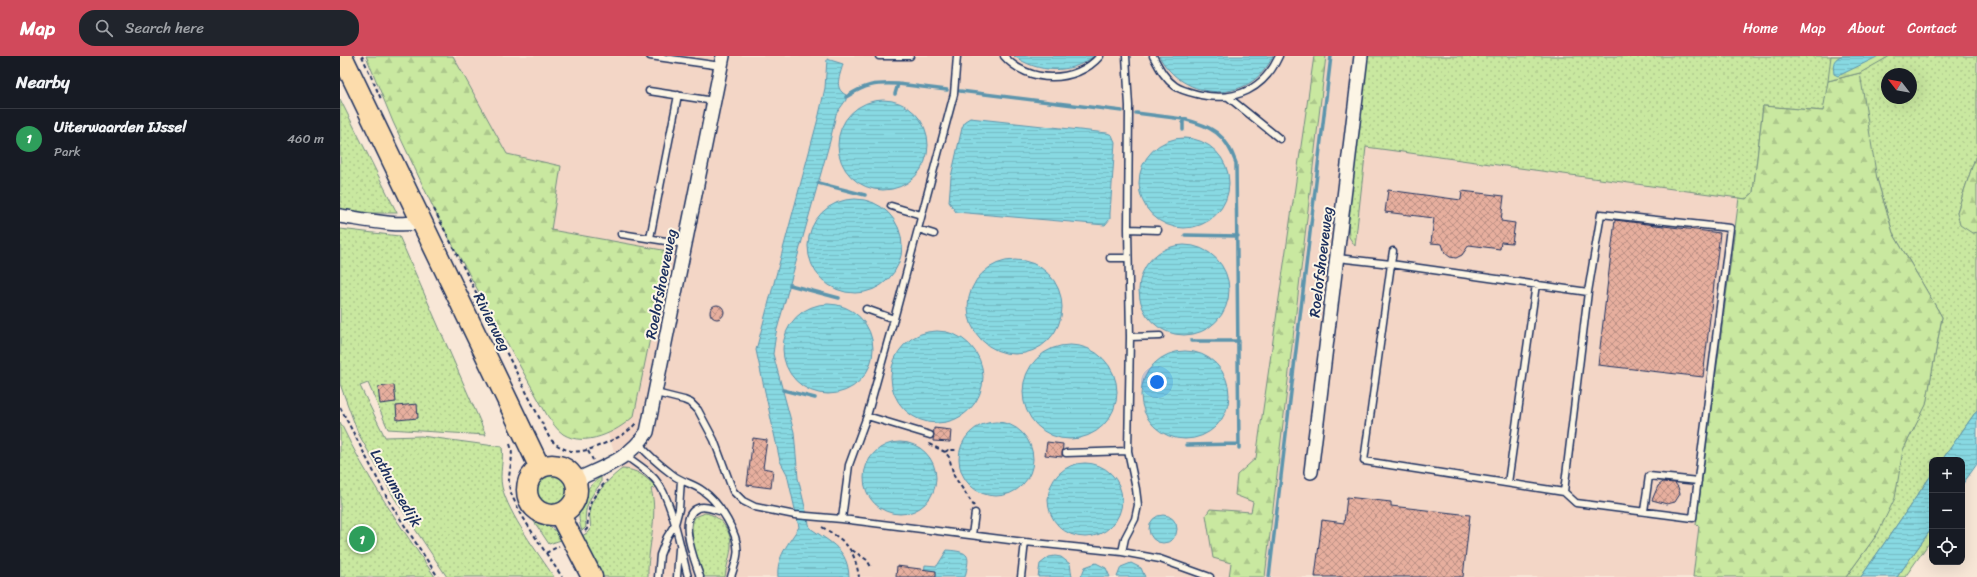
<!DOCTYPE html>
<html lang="en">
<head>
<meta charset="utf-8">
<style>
	body { margin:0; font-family:Sriracha,sans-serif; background:#20242c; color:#f1f3f6 }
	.controls { position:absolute; right:12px; bottom:12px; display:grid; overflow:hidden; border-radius:8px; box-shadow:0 4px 16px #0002 }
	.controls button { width:36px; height:36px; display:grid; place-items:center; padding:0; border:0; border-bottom:1px solid #363941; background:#171b24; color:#f1f3f6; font:20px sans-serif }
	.compass { position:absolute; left:1541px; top:12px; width:36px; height:36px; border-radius:50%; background:#171b24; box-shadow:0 4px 16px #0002; rotate:301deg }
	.you { position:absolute; left:817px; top:326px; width:14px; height:14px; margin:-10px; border:3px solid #fff; border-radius:50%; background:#1a73e8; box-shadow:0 0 0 6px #1a73e833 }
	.badge { display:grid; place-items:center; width:26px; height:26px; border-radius:50%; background:#d1495b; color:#fff; font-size:13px; font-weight:700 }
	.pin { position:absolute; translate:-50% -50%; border:2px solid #fff; box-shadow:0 1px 4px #0006 }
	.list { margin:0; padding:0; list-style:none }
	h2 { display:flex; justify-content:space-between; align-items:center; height:52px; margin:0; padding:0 16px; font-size:17px }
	h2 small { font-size:13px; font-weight:400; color:#9ea1a6 }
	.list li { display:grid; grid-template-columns:26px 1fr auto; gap:12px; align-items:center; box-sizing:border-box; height:60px; padding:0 16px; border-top:1px solid #363941 }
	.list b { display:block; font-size:15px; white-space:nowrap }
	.list p { margin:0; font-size:13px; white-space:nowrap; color:#9ea1a6 }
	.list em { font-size:13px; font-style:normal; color:#9ea1a6 }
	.icon { flex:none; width:22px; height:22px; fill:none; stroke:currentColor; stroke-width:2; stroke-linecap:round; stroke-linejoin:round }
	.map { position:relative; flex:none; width:1637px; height:521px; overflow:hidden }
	header { display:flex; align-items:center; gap:24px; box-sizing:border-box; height:56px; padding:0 20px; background:#d1495b; color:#fff }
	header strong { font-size:19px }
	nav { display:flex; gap:22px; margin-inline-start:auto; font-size:14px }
	.search { width:280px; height:36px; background:#20242c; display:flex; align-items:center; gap:10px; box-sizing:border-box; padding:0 14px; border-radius:16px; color:#9ea1a6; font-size:15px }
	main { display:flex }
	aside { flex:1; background:#171b24 }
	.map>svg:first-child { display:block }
</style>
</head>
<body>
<header>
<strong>Map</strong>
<div class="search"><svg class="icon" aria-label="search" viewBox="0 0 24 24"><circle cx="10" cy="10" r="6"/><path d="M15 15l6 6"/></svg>Search here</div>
<nav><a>Home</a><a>Map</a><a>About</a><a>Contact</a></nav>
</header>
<main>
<aside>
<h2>Nearby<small></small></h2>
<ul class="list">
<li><span class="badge" style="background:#2e9e5b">1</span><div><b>Uiterwaarden IJssel</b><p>Park</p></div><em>460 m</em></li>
</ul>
</aside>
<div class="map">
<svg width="1637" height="521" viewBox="0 0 1637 521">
	<defs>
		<pattern id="grass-dots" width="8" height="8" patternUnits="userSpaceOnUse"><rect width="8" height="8" fill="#c9e8a0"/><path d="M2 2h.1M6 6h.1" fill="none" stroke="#acc78c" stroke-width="1.8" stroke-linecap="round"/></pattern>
		<pattern id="forest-firs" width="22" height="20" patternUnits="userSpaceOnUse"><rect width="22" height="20" fill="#c9e8a0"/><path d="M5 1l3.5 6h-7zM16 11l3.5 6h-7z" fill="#acc78c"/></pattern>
		<pattern id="wetland-marsh" width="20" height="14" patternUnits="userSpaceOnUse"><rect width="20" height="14" fill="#c9e8a0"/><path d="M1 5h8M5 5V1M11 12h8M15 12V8" fill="none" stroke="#acc78c"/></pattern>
		<pattern id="water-rules" width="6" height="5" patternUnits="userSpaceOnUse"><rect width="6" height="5" fill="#88d9e2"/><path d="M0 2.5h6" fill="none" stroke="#75bbc4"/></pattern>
		<pattern id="building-cross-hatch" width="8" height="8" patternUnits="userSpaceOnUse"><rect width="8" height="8" fill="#e7af9e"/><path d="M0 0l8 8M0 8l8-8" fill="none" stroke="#ba8f84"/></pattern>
	</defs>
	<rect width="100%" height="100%" fill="#f8e7d7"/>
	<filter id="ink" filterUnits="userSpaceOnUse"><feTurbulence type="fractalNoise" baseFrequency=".025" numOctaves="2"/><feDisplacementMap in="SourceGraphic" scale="8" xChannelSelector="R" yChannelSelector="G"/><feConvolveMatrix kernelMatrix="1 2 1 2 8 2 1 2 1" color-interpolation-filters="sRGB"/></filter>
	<g filter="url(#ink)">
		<path fill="#f3d6c6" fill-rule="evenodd" d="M 74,0 L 1637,0 L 1637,383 L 1622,404 L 1592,404 L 1592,449 L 1543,521 L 300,521 L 288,435 L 254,339 ZM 1547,18 L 1571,18 L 1571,42 L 1547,42 Z"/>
		<path fill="url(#grass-dots)" stroke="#728c7f" fill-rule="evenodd" d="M 1028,0 L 1637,0 L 1637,96 L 1617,156 L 1632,177 L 1637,176 L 1637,354 L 1602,404 L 1592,404 L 1592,418 L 1521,521 L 1506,521 L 1538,477 L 1563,394 L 1586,348 L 1602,261 L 1553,177 L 1537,123 L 1484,55 L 1423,50 L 1413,137 L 1406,143 L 1026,91 L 1015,190 L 1009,181 L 1008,167 ZM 1547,18 L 1571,18 L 1571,42 L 1547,42 Z
			M 0,43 L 57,157 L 22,157 L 0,153 Z
			M 0,173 L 59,180 L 146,379 L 48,373 L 28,327 L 20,330 L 45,381 L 81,380 L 162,391 C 164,404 159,417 162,431 C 169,459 198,497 214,521 L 107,521 L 55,443 L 18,377 L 0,328 Z
			M 0,366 C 26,421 61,471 95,521 L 0,521 Z
			M 282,413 C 297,413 306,421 316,431 L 311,433 C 319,461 307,492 308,521 L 263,521 L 242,480 L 250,475 C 252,467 248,459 250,451 C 253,439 273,419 282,413 Z
			M196 432a16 16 0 1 1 32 0a16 16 0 1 1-32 0Z
			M 261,421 L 261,427 C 250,441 243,452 246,471 L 242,475 C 234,454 242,433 261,421 Z
			M 365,457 C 380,459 391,475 391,489 C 391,499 386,511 385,521 L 364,521 C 359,506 346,475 355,461 Z
			M 191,461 C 203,468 215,469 221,484 L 209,488 Z
			M 1592,472 L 1592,483 L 1589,487 L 1565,521 L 1557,521 Z"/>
		<path fill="url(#forest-firs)" stroke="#728c7f" d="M 26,0 L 113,0 L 167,98 L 221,110 L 211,174 L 328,195 L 294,360 C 277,376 245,392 223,378 C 216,373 212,366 207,359 L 99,164 L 53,66 Z
			M 974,0 L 986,0 L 925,521 L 889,521 L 891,507 L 873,502 L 866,459 L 870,453 L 911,456 L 913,446 L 895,439 L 897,419 L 916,402 Z
			M 1520,17 L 1537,123 L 1553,177 L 1602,261 L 1586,349 L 1563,394 L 1555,442 L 1538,477 L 1506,521 L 1353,521 L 1359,470 L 1356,469 L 1399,142 L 1406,143 L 1413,137 L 1423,50 L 1483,55 L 1488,25 Z
			M 1637,96 L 1637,176 L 1632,177 L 1620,169 L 1617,156 Z"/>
		<path fill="url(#wetland-marsh)" stroke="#728c7f" d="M 1491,0 L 1550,0 L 1520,17 L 1488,25 Z"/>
		<path fill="url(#water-rules)" stroke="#5c95ad" d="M 674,0 L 754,0 C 730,19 698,17 674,0 Z
			M 819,0 L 933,0 C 910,50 843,45 819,0 Z
			M 1501,0 L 1539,0 L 1498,20 L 1494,18 C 1493,9 1492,4 1501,0 Z
			M 487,3 L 503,8 C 500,20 493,32 506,39 L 506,44 L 496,58 L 490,85 L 436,277 L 433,298 L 454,376 L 458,422 L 470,472 C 491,487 508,493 509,521 L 438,521 C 436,501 449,487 459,471 L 447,418 L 440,405 L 416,294 L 479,59 L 485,32 Z
			M498 89a45 45 0 1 1 90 0a45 45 0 1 1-90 0Z
			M 630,62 L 767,77 L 772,79 L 775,86 L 770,157 L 770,163 L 765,169 L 616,156 L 609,146 L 611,121 L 622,72 L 625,65 Z
			M799 127a45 45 0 1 1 90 0a45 45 0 1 1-90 0Z
			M468 190a47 47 0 1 1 94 0a47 47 0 1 1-94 0Z
			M799 234a45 45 0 1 1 90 0a45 45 0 1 1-90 0Z
			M628 251a47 47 0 1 1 94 0a47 47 0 1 1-94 0Z
			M443 293a45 45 0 1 1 90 0a45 45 0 1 1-90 0Z
			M551 321a46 46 0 1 1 92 0a46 46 0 1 1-92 0Z
			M683 336a47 47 0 1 1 94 0a47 47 0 1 1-94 0Z
			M801 339a44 44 0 1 1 88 0a44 44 0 1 1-88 0Z
			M 1637,354 L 1637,408 L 1622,429 L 1622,404 L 1602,404 Z
			M619 403a37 37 0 1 1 74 0a37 37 0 1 1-74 0Z
			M524 422a36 36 0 1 1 72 0a36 36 0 1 1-72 0Z
			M708 444a37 37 0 1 1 74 0a37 37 0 1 1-74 0Z
			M 1592,418 L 1592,472 L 1557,521 L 1521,521 Z
			M809 473a14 14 0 1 1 28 0a14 14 0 1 1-28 0Z
			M 607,494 C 631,496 630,499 625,521 L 596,521 L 584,518 L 585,509 L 597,510 Z
			M 715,500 L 721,501 L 730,508 L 732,521 L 698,521 L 700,508 L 709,501 Z
			M 756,507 L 766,512 L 770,521 L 741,521 L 745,511 Z
			M 791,507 L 801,512 L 805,521 L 777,521 L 781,511 Z"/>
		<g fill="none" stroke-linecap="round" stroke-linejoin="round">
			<path stroke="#5c95ad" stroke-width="3.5" d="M 620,35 L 782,55
				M 555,38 L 558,28 L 607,34
				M 506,41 C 526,28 535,27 558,28
				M 796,57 L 843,63
				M 843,74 L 843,63 C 872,70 886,78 896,107 L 899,392
				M 478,127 L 525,139
				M 845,179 L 898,180
				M 450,229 L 499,242
				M 851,285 L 899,285
				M 443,334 L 475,342
				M 846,389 L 899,388
				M 929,521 L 991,0"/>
		</g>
		<path fill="url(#building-cross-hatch)" stroke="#1b2f5e" d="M 1048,134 L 1121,144 L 1122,135 L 1164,140 L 1161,165 L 1175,167 L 1172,187 L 1161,186 L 1160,193 L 1129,189 L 1122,199 L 1116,202 L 1110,201 L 1105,197 L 1102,188 L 1091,187 L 1094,162 L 1045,156 Z
			M 1275,164 L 1380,177 L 1363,321 L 1258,309 Z
			M370 256a7 7 0 1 1 14 0a7 7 0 1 1-14 0Z
			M 54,329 L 56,346 L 40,348 L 38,331 Z
			M 77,348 L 78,362 L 57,364 L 56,350 Z
			M 594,372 L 611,374 L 610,386 L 593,385 Z
			M 413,382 L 427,384 L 423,412 L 433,414 L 431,432 L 407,429 Z
			M 707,386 L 723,388 L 722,401 L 705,399 Z
			M 1323,426 L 1335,427 L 1338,431 L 1340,438 L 1335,446 L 1327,448 L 1312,444 L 1318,430 Z
			M 1007,441 L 1051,446 L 1051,450 L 1130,459 L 1123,521 L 975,521 L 982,464 L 1004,467 Z
			M 557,510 L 596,515 L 596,521 L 556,521 Z"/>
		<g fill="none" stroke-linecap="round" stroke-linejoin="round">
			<g stroke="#1b2f5e" stroke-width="9">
				<path id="lane" d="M 310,0 L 381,10
					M 539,0 L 570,0
					M 664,0 C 688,28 736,28 760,0
					M 813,0 C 819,11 824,22 835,30 C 842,35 853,37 861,39 C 896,46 924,33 939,0
					M 309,35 L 374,45
					M 888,41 L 940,83
					M 551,150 L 581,159
					M 578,173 L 594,178
					M 788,173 L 818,174
					M 281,178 L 345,188
					M 310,182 L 338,39
					M 1053,195 L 1051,208 L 1248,236
					M 770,202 L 788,202
					M 997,202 L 1051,208 L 1024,405 L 1224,436 L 1248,236 L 1261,158 L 1390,172 L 1353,462 L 1236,447 L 1224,436
					M 554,263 L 614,38 L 617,0
					M 790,281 L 820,280
					M 316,337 L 344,344 L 351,347 L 358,354 L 374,384 L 393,435 L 403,445 L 415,451 L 455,459 L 502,463 L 509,409 L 527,360 L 554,263 L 526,253
					M 527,360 L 590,379
					M 299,388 C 309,400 321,410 333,419 C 342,426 354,428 363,435 C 379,446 401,480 397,500 C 396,507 393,514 391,521
					M 726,397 L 788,395
					M 286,400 C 298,409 312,417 320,430 C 334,453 341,495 348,521
					M 1168,427 L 1196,228
					M 1304,455 L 1309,420 L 1358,425
					M 502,463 L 685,486 L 782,496 L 785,482 L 795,463 L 798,449 L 796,433 L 788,395 L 790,281 L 788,173 L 789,50 L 786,0
					M 632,479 L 635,457
					M 782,496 L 820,503 L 870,521
					M 318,521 L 320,499 L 327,481 L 335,468 L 339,453 L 341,424
					M 337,521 L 339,493
					M 360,521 C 355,505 336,460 358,452 C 365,449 375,454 382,456
					M 681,521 L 685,486"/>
			</g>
			<g stroke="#1b2f5e" stroke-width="16">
				<path id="street" d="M 0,160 C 27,164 56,171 82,166
					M 971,416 L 1021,0
					M 236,424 C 265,410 288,404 307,376 L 383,0"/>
			</g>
			<g stroke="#1b2f5e" stroke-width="23">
				<path id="primary" d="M 2,0 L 200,412
					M187 434a25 25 0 1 1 50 0a25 25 0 1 1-50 0Z
					M 220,459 L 252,521"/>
			</g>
			<path stroke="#1b2f5e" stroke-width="2" stroke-dasharray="4 3" stroke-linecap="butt" d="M 22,0 L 41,43
				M 94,153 L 210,383 C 230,402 245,396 268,386 C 279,381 288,377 296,367
				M 0,351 L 50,447 L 98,521
				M 170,388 C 175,402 168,414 169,428 C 170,448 210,502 222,521
				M 589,388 L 605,396 L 609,401 L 614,420 L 634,450
				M 248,395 L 253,404
				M 605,396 L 608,394 L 616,394
				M 482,471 C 507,486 514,492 519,521
				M 245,475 L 247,473 C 250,443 248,448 267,424
				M 512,494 L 527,504 L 531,511
				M 206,497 L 219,490"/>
			<use href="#lane" stroke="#fcf5e5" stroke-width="6"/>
			<use href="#street" stroke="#fcf5e5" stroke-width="13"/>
			<use href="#primary" stroke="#fcdcac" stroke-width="20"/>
		</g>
	</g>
	<g text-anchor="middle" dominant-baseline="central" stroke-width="4" stroke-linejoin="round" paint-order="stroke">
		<g font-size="15" fill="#1b2f5e" stroke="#fcf5e5">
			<text transform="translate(981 206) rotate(-83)">Roelofshoeveweg</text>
			<text transform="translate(321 228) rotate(-79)">Roelofshoeveweg</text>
			<text transform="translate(152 266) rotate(63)">Rivierweg</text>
			<text transform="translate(56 432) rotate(60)">Lathumsedijk</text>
		</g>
	</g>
</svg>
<div class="controls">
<button>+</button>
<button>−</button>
<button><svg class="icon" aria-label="locate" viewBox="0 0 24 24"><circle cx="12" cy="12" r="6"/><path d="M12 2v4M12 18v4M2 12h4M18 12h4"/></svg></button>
</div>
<svg class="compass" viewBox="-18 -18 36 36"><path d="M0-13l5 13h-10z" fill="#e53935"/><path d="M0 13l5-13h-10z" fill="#9ea1a6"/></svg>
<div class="you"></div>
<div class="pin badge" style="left:22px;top:483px;background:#2e9e5b">1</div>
</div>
</main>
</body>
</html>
